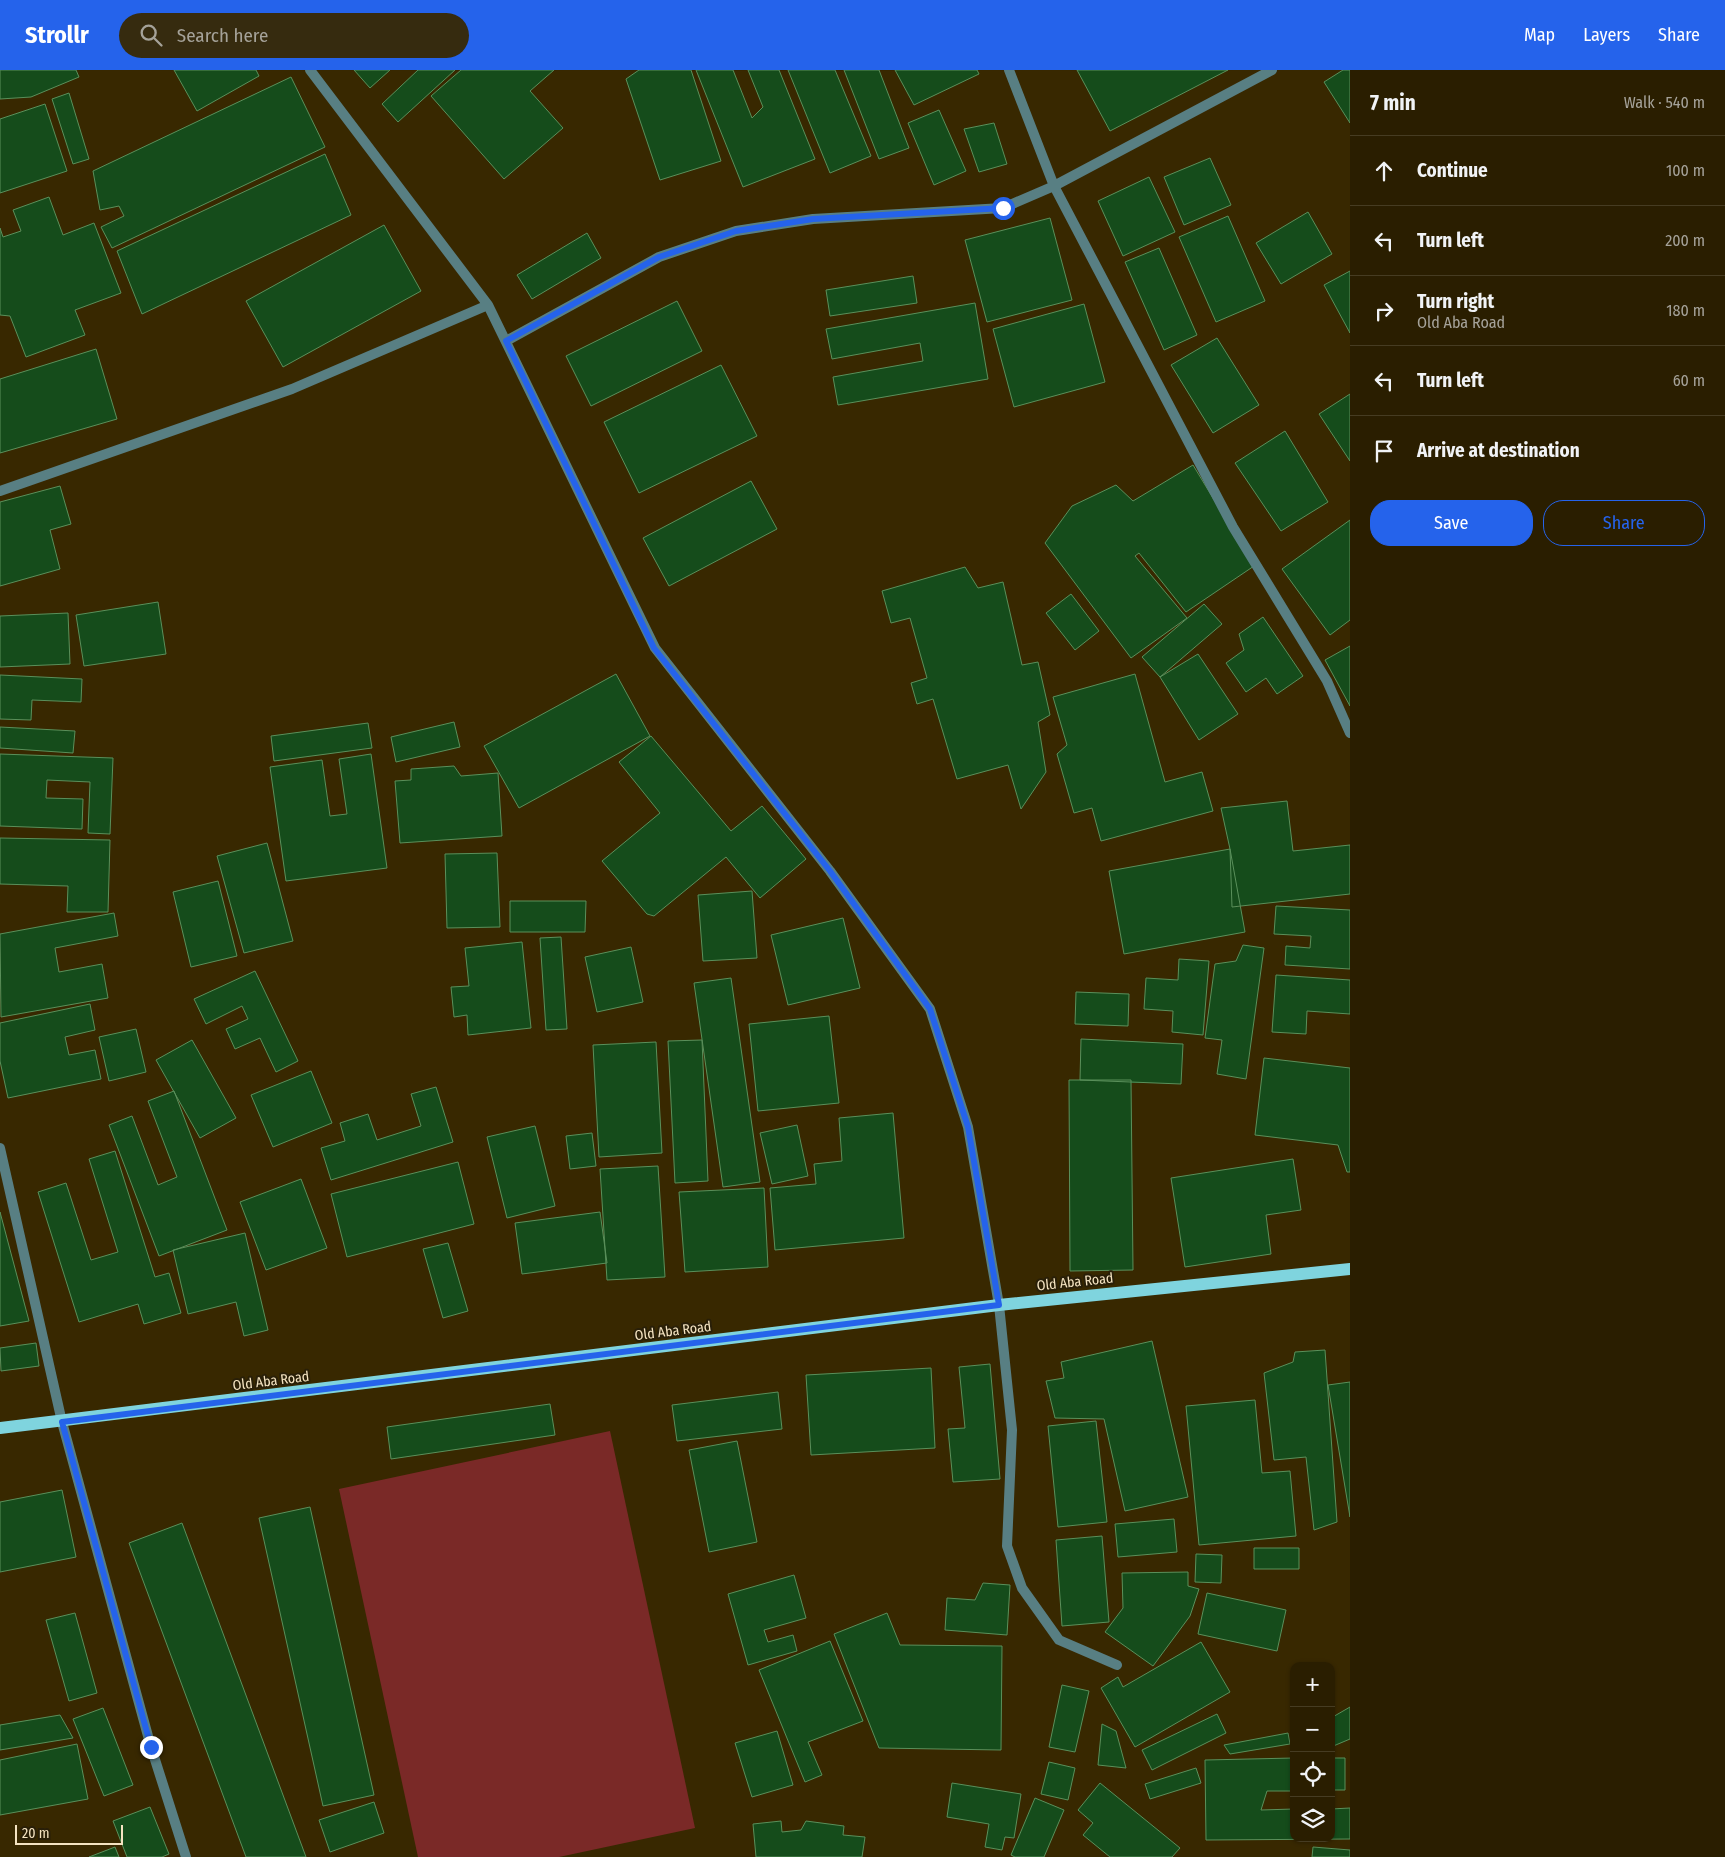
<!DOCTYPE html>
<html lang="en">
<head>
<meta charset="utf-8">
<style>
	body { margin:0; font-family:"Fira Sans Condensed",sans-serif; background:#362b0f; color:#f1f3f6 }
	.controls { position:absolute; right:15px; bottom:15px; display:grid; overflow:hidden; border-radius:10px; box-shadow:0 1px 4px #0004 }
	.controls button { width:45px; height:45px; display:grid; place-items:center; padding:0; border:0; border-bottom:1px solid #463c22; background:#2a1e00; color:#f1f3f6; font:25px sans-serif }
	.scale { position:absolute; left:15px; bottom:12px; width:108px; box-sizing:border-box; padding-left:5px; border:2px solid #f4e3c1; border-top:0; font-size:14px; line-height:18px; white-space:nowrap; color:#f4e3c1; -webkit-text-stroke:4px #291f08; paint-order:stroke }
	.stop { position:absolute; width:15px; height:15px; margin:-11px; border:4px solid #2563eb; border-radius:50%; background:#fff }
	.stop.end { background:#2563eb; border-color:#fff; box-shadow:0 1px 5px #0008 }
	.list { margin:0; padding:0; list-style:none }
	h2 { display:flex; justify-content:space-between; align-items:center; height:65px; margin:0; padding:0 20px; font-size:21px }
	h2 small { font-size:16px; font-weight:400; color:#a5a299 }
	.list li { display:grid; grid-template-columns:32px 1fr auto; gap:15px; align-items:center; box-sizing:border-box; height:70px; padding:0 20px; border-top:1px solid #463c22 }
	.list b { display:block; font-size:19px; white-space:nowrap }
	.list p { margin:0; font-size:16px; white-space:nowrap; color:#a5a299 }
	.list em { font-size:16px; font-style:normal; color:#a5a299 }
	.actions { display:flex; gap:10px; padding:15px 20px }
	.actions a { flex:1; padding:11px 0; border:1px solid #2563eb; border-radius:20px; text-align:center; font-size:18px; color:#2563eb }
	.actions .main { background:#2563eb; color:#fff }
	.icon { flex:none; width:28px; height:28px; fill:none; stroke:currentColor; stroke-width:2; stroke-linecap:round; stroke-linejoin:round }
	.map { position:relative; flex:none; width:1350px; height:1787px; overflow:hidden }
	header { display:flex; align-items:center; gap:30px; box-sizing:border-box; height:70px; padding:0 25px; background:#2563eb; color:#fff }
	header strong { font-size:24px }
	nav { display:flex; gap:28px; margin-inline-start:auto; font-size:18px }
	.search { width:350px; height:45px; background:#362b0f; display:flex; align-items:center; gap:12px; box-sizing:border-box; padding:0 18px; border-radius:28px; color:#a5a299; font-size:19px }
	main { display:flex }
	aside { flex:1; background:#2a1e00 }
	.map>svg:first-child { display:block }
</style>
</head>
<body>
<header>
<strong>Strollr</strong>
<div class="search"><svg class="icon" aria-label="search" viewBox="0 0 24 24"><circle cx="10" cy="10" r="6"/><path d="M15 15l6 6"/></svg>Search here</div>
<nav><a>Map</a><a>Layers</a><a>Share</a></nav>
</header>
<main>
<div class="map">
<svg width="1350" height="1787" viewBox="0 0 1350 1787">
	<rect width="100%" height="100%" fill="#382800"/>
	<path fill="#7a2927" d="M 610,1361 L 695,1758 L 559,1787 L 418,1787 L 339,1419 Z"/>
	<path fill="#154c1b" stroke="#5a905b" d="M 0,0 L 76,0 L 79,7 L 31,27 L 0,29 Z
		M 174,0 L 256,0 L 259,6 L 197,41 Z
		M 354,0 L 390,0 L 370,18 Z
		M 418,0 L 455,0 L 398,52 L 382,34 Z
		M 461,0 L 554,0 L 530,21 L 563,58 L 504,109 L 431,26 Z
		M 639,0 L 691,0 L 721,91 L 660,110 L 626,9 Z
		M 696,0 L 733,0 L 752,48 L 763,37 L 748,0 L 779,0 L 815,89 L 743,117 Z
		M 788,0 L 835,0 L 871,86 L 830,103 Z
		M 844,0 L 879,0 L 909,78 L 879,89 Z
		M 895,0 L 977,0 L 979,4 L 914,35 Z
		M 1077,0 L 1228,0 L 1110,61 Z
		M 1343,0 L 1350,0 L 1350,53 L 1324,12 Z
		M 291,7 L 325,77 L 112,178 L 101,157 L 124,146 L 119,136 L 100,140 L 93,101 Z
		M 69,23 L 89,89 L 73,94 L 52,29 Z
		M 45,34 L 67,101 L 0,123 L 0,49 Z
		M 939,40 L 966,101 L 934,115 L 908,53 Z
		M 994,53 L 1007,94 L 979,102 L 964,59 Z
		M 325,84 L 351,145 L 142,244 L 117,181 Z
		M 1210,88 L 1231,135 L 1184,155 L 1164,107 Z
		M 1149,107 L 1175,162 L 1123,186 L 1098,131 Z
		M 49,127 L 63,165 L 94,153 L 121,223 L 75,240 L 85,265 L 26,287 L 10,246 L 0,245 L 0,158 L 3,167 L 21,161 L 13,140 Z
		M 1308,142 L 1332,184 L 1281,214 L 1256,173 Z
		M 1228,146 L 1265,231 L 1216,252 L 1179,167 Z
		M 1050,148 L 1072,230 L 987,252 L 965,170 Z
		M 384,155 L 421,221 L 283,297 L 246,231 Z
		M 587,163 L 601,188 L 532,229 L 517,205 Z
		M 1159,178 L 1197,265 L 1164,280 L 1125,192 Z
		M 1350,201 L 1350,263 L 1324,215 Z
		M 913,206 L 917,233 L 830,246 L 826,220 Z
		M 677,231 L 702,281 L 591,336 L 566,286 Z
		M 975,233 L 988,309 L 838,335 L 833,307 L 923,291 L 920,273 L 832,289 L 826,259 Z
		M 1084,234 L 1105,312 L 1014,337 L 993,259 Z
		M 1217,268 L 1259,335 L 1213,363 L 1171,295 Z
		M 96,279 L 117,349 L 0,383 L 0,309 Z
		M 721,295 L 757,366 L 639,423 L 604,352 Z
		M 1350,324 L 1350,391 L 1319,344 Z
		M 1285,361 L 1328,432 L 1281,461 L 1235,393 Z
		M 1193,395 L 1254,496 L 1186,542 L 1139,483 L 1135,486 L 1187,548 L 1131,588 L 1045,473 L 1072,436 L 1116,415 L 1133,431 Z
		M 751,411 L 777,459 L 669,516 L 643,468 Z
		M 60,416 L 71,454 L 50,460 L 60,499 L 0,516 L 0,432 Z
		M 1350,450 L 1350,550 L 1330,565 L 1282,499 Z
		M 965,497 L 978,518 L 1003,512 L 1022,595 L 1038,592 L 1050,645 L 1038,652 L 1046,702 L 1021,739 L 1008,695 L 957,709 L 933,629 L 917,634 L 911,613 L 927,608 L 910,548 L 891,553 L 882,521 Z
		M 1071,524 L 1099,561 L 1075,580 L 1046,543 Z
		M 158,532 L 166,584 L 84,596 L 76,545 Z
		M 1204,534 L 1222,554 L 1160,607 L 1142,587 Z
		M 68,543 L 70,594 L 0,597 L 0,546 Z
		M 1263,547 L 1303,606 L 1277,624 L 1266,608 L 1246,622 L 1226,593 L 1244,580 L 1239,564 Z
		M 1350,576 L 1350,636 L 1325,590 Z
		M 1198,584 L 1238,644 L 1199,670 L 1160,607 Z
		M 616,604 L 650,666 L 519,738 L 484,676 Z
		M 1135,604 L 1165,712 L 1202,702 L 1213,741 L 1101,771 L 1092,738 L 1074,743 L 1057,684 L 1067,675 L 1053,627 Z
		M 0,605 L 82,609 L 81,632 L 32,630 L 31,650 L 0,649 Z
		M 454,652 L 460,677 L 396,692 L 391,667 Z
		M 368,653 L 372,678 L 274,691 L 271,666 Z
		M 0,657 L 75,661 L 73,683 L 0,678 Z
		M 651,666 L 731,761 L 762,736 L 806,789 L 760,828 L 726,787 L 654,846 L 647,844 L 602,791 L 660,743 L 619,692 Z
		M 0,684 L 113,688 L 110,764 L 88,763 L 90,712 L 47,710 L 46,728 L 83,729 L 82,759 L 0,756 Z
		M 371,684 L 387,798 L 286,811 L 270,697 L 322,690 L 330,746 L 347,744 L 339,689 Z
		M 454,696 L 461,706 L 498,703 L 502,766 L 400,773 L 395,711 L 411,710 L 411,699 Z
		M 1287,731 L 1293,781 L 1350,775 L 1350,824 L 1232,837 L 1230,779 L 1221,738 Z
		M 0,768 L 110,770 L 108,842 L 67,842 L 68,816 L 0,814 Z
		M 267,773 L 293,871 L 244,883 L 217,786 Z
		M 1230,779 L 1245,862 L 1124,884 L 1109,801 Z
		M 497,783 L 500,857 L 447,858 L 445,784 Z
		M 218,811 L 237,886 L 191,897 L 173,822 Z
		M 752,821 L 757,888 L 703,891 L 698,825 Z
		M 510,831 L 586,831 L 585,862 L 510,862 Z
		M 1276,836 L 1350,840 L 1350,899 L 1285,895 L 1286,876 L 1310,878 L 1311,866 L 1274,864 Z
		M 114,843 L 118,866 L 55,878 L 59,902 L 102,894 L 108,928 L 1,947 L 0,864 Z
		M 843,848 L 860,918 L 788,935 L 771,865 Z
		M 561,867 L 567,959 L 546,960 L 540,868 Z
		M 522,872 L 531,958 L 468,965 L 467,945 L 454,947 L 451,917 L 469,916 L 465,878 Z
		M 1243,875 L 1264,878 L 1246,1009 L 1217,1004 L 1222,970 L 1205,968 L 1215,894 L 1236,891 Z
		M 631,877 L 643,932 L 597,942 L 585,887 Z
		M 1179,889 L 1209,891 L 1203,965 L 1172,962 L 1173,941 L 1144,939 L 1146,908 L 1178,910 Z
		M 255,901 L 298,991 L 276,1002 L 260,968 L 235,979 L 226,959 L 248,949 L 242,936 L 206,954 L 194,929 Z
		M 1276,905 L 1350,910 L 1350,944 L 1307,941 L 1306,964 L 1272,962 Z
		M 731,908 L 760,1112 L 723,1117 L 694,913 Z
		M 1076,922 L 1129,924 L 1128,956 L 1075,954 Z
		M 90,934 L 95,960 L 65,967 L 69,985 L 95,980 L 101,1009 L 8,1028 L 0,991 L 0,953 Z
		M 829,946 L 839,1033 L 758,1041 L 749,954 Z
		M 136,959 L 146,1002 L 109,1011 L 99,967 Z
		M 1081,969 L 1183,974 L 1181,1014 L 1080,1010 Z
		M 192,970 L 236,1048 L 200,1068 L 156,990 Z
		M 702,970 L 708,1111 L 675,1113 L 668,971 Z
		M 656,972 L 662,1083 L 599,1087 L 593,975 Z
		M 1264,988 L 1350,998 L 1350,1102 L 1347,1102 L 1338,1075 L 1255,1065 Z
		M 311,1001 L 332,1053 L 273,1077 L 251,1025 Z
		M 1069,1010 L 1131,1010 L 1133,1200 L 1070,1201 Z
		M 436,1017 L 453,1072 L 331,1110 L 321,1078 L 345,1071 L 340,1053 L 368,1044 L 377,1070 L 421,1056 L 411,1024 Z
		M 174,1021 L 227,1160 L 159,1186 L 109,1055 L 132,1046 L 158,1115 L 177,1107 L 148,1031 Z
		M 893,1043 L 904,1168 L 775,1180 L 770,1118 L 816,1114 L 814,1094 L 842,1091 L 839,1048 Z
		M 797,1055 L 808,1106 L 772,1114 L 760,1063 Z
		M 535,1056 L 555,1136 L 507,1148 L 487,1067 Z
		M 592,1063 L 596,1096 L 570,1099 L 566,1066 Z
		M 115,1081 L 155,1207 L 169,1203 L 181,1243 L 144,1254 L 138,1234 L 79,1252 L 38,1122 L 66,1113 L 91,1190 L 118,1182 L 89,1089 Z
		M 1293,1089 L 1301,1140 L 1266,1145 L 1271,1184 L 1185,1197 L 1171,1108 Z
		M 458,1092 L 474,1154 L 347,1187 L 331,1124 Z
		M 658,1096 L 665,1207 L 607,1210 L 600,1099 Z
		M 301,1109 L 327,1178 L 266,1200 L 240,1132 Z
		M 764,1118 L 768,1197 L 685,1202 L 679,1122 Z
		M 0,1142 L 29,1251 L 0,1256 Z
		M 600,1142 L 607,1193 L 522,1204 L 515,1153 Z
		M 245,1163 L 268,1260 L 244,1266 L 236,1232 L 188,1244 L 173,1180 Z
		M 448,1173 L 468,1241 L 443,1248 L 423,1179 Z
		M 1152,1271 L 1188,1427 L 1125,1441 L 1104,1349 L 1055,1348 L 1046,1311 L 1064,1308 L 1061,1292 Z
		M 36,1273 L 39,1296 L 1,1301 L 0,1278 Z
		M 1325,1280 L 1337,1452 L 1314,1460 L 1306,1387 L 1274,1390 L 1264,1303 L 1293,1292 L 1295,1282 Z
		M 990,1294 L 1000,1409 L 953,1412 L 948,1359 L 965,1358 L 959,1297 Z
		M 931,1298 L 935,1378 L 811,1385 L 806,1305 Z
		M 1350,1312 L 1350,1447 L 1328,1315 Z
		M 778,1322 L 782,1359 L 677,1371 L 672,1335 Z
		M 1255,1330 L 1262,1403 L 1290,1401 L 1296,1466 L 1199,1475 L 1186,1336 Z
		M 550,1334 L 555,1365 L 391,1389 L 387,1357 Z
		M 1096,1351 L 1107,1452 L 1058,1457 L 1048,1356 Z
		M 737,1371 L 757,1472 L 709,1482 L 689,1380 Z
		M 62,1420 L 76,1487 L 0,1502 L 0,1432 Z
		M 310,1437 L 374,1725 L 323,1736 L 259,1448 Z
		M 1174,1449 L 1177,1482 L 1118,1487 L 1115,1454 Z
		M 182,1453 L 306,1787 L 246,1787 L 129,1473 Z
		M 1102,1466 L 1109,1552 L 1062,1556 L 1056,1470 Z
		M 1254,1478 L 1299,1478 L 1299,1499 L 1254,1499 Z
		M 1196,1484 L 1222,1485 L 1221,1513 L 1195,1512 Z
		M 1188,1502 L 1188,1516 L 1199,1519 L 1190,1546 L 1153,1596 L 1105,1562 L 1123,1538 L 1122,1503 Z
		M 794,1505 L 806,1548 L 764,1560 L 768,1572 L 793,1565 L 797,1581 L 748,1595 L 728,1524 Z
		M 983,1513 L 1010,1515 L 1007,1565 L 945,1560 L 947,1528 L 975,1530 Z
		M 1207,1523 L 1286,1540 L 1277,1581 L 1198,1564 Z
		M 75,1543 L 97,1623 L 69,1631 L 46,1550 Z
		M 887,1543 L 900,1575 L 1002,1576 L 1001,1680 L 879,1678 L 834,1564 Z
		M 830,1571 L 863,1651 L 808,1672 L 822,1705 L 805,1712 L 759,1600 Z
		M 1201,1572 L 1230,1622 L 1135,1677 L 1101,1618 L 1118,1607 L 1123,1617 Z
		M 1062,1615 L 1089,1621 L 1075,1682 L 1049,1677 Z
		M 1350,1637 L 1350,1669 L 1331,1677 L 1331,1648 Z
		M 103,1638 L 133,1715 L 104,1726 L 73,1649 Z
		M 1217,1644 L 1226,1663 L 1152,1700 L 1142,1680 Z
		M 60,1645 L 73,1668 L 0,1680 L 0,1655 Z
		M 1102,1654 L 1116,1661 L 1126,1698 L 1098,1695 Z
		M 777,1661 L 793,1715 L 752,1727 L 735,1673 Z
		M 1288,1663 L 1290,1674 L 1230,1684 L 1224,1675 Z
		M 77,1674 L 88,1729 L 0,1745 L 0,1690 Z
		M 1294,1688 L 1294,1721 L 1267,1721 L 1261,1740 L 1294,1739 L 1294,1768 L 1331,1768 L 1331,1739 L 1350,1738 L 1350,1769 L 1206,1770 L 1205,1690 Z
		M 1331,1688 L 1345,1688 L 1345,1720 L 1331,1720 Z
		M 1049,1692 L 1075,1698 L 1068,1730 L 1041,1724 Z
		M 1196,1698 L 1201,1713 L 1150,1729 L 1145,1714 Z
		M 952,1713 L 1021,1724 L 1014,1768 L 1005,1767 L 1002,1780 L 985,1777 L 989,1754 L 947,1747 Z
		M 1100,1713 L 1180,1778 L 1172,1787 L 1110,1787 L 1083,1765 L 1093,1753 L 1078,1740 Z
		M 1035,1728 L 1064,1740 L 1044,1787 L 1015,1787 L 1011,1785 Z
		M 374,1732 L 384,1763 L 330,1782 L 319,1750 Z
		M 150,1737 L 169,1784 L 162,1787 L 127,1787 L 113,1751 Z
		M 781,1751 L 782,1762 L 801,1760 L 806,1751 L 844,1756 L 843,1765 L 865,1767 L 862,1787 L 756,1787 L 753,1754 Z
		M 115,1777 L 119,1787 L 89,1787 Z
		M 1313,1777 L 1350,1780 L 1350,1787 L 1312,1787 Z"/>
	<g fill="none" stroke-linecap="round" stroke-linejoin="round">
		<path stroke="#587f83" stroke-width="10" d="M 310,0 L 488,235 L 655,578 L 830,801 L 930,939 L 968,1057 L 999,1235 L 1012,1360 L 1007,1476 L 1022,1518 L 1059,1570 L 1117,1595
			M 1009,0 L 1054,116 L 1233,457 L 1327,611 L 1350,663
			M 506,271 L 659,187 L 736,161 L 813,149 L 1003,138 L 1054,116 L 1272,0
			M 0,421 L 292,319 L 488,235
			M 0,1078 L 62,1352 L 151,1677 L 186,1787"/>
		<path stroke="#7fd4de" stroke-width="12" d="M 0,1358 L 999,1235 L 1350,1199"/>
	</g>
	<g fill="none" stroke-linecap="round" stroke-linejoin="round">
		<path stroke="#2563eb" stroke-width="6" d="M 151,1677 L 62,1352 L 999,1235 L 968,1057 L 930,939 L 830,801 L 654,578 L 506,271 L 659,187 L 736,161 L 813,149 L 1003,138"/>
	</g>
	<g text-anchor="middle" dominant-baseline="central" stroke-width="4" stroke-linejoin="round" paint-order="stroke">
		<g font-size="14" fill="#f4e3c1" stroke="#291f08">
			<text transform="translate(1075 1212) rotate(-6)">Old Aba Road</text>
			<text transform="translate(673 1261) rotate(-7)">Old Aba Road</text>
			<text transform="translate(271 1311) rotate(-7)">Old Aba Road</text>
		</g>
	</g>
</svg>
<div class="controls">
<button>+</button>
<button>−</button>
<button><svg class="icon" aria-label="locate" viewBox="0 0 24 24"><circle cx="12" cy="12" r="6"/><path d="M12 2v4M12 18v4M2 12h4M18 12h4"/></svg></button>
<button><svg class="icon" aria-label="layers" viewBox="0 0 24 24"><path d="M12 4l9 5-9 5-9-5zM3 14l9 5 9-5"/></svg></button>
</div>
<div class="scale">20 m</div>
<div class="stop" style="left:1003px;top:138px"></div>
<div class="stop end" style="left:151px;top:1677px"></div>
</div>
<aside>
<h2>7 min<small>Walk · 540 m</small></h2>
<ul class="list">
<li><svg class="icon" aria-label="ahead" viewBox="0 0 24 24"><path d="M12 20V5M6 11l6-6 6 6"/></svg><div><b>Continue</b></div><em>100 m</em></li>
<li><svg class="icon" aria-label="left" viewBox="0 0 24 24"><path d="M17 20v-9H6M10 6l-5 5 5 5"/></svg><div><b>Turn left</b></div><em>200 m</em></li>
<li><svg class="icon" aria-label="right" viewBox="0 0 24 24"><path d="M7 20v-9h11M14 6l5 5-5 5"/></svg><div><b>Turn right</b><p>Old Aba Road</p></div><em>180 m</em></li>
<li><svg class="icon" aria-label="left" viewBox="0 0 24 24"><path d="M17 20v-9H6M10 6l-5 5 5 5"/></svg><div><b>Turn left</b></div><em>60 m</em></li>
<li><svg class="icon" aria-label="arrive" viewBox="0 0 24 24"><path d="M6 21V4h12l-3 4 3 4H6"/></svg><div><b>Arrive at destination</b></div></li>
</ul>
<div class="actions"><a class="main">Save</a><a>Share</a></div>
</aside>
</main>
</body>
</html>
